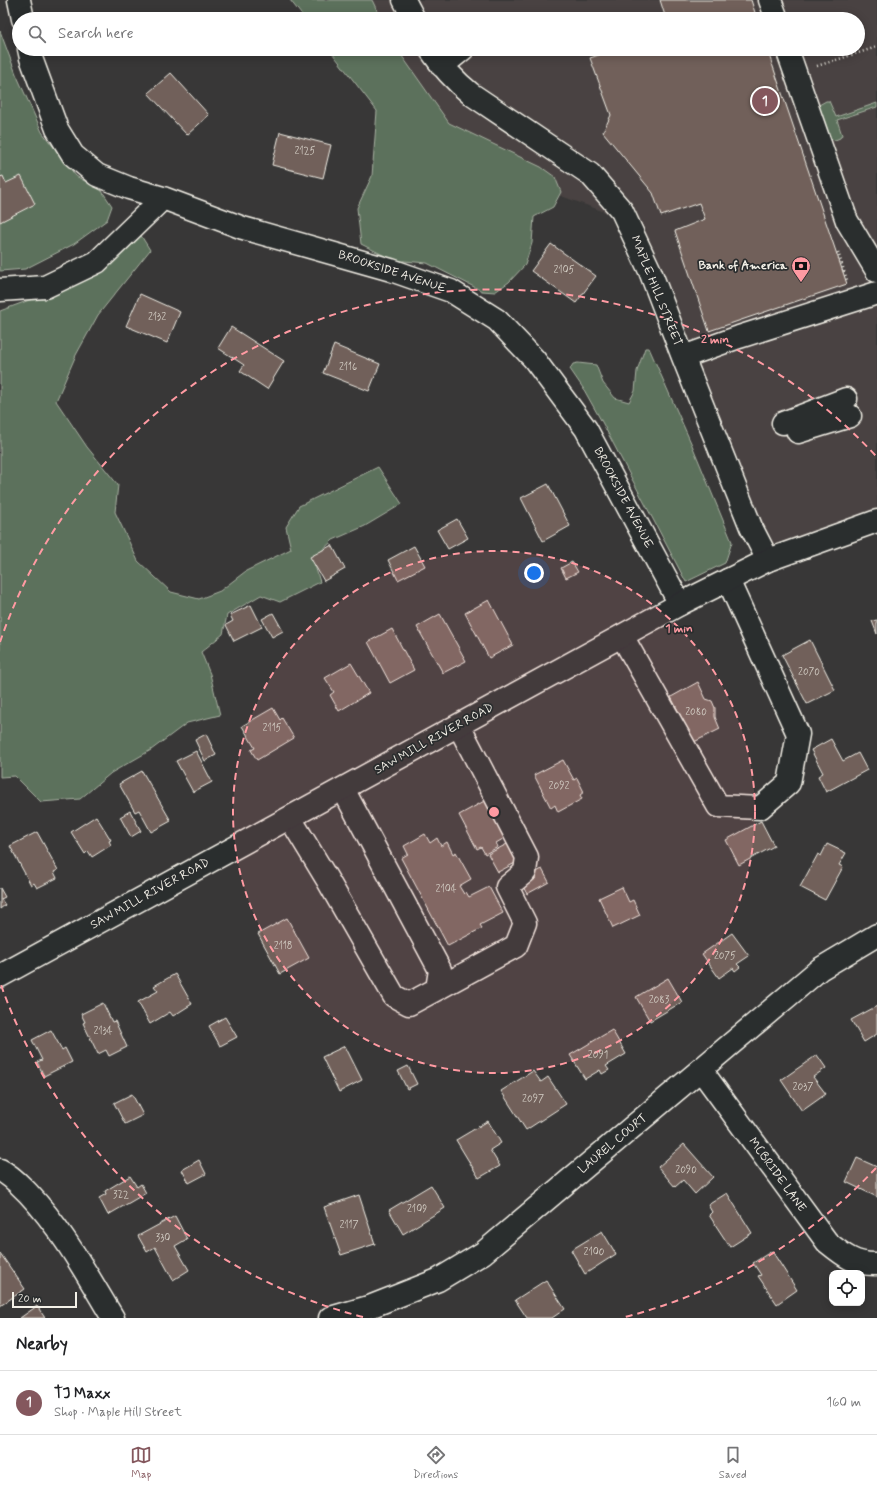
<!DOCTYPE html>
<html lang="en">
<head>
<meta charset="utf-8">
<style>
	body { margin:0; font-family:Mynerve,sans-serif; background:#f6f6f6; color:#202124 }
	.controls { position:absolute; right:12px; bottom:12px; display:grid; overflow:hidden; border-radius:8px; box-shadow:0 2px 10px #0003 }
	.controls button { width:36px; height:36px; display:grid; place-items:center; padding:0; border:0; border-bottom:1px solid #e0e0e0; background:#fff; color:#202124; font:20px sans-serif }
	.scale { position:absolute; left:12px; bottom:10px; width:65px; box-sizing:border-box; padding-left:4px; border:2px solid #f4f1e8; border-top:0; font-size:11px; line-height:14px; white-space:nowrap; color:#f4f1e8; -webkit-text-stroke:3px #2a2d2e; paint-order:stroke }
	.you { position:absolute; left:534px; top:573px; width:14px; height:14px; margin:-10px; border:3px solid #fff; border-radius:50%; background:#1a73e8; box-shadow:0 0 0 6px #1a73e833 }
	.badge { display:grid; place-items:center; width:26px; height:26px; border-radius:50%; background:#84575d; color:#fff; font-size:13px; font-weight:700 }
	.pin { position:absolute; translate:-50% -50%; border:2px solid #fff; box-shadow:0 1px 4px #0006 }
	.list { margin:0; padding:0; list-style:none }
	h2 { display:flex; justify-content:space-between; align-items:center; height:52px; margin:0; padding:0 16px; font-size:17px }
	h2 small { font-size:13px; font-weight:400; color:#757577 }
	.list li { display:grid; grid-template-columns:26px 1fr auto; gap:12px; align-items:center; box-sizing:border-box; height:64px; padding:0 16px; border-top:1px solid #e0e0e0 }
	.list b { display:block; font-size:15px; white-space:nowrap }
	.list p { margin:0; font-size:13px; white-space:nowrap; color:#757577 }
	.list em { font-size:13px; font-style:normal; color:#757577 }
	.icon { flex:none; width:22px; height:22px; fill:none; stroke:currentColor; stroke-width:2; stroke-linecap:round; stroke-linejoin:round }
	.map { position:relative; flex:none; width:877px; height:1318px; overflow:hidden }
	.search { position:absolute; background:#fff; box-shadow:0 2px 10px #0003; left:12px; right:12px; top:12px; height:44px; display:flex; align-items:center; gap:10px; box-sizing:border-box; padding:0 14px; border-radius:22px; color:#757577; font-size:15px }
	.sheet { height:116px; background:#fff }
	nav { display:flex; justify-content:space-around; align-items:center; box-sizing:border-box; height:56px; border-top:1px solid #e0e0e0; background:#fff; font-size:11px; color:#757577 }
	nav a { display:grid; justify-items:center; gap:2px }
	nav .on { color:#84575d }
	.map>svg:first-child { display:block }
</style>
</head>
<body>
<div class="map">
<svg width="877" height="1318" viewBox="0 0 877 1318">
	<rect width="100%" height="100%" fill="#383737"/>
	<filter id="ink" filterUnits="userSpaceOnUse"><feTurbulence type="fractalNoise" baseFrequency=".025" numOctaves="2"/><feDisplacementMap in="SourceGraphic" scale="8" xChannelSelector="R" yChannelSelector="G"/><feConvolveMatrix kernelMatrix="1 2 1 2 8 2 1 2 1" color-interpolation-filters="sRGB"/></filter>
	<g filter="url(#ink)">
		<path fill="#494342" d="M 360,0 L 877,0 L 877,526 L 768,560 L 621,218 L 518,180 L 449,143 L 386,49 L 858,49 L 858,19 L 370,19 Z"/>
		<path fill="#5c715c" stroke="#a8b1a2" d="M 290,0 L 372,0 L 381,19 L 305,19 Z
			M 0,31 L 16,74 L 42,132 L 76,176 L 102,191 L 112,206 L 107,220 L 74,244 L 25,269 L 0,271 Z
			M 329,49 L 397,49 L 449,123 L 541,167 L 555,177 L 561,192 L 553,207 L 534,217 L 532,243 L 525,265 L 509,282 L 495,292 L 482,291 L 427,263 L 393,260 L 361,244 L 357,208 L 372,176 L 377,111 Z
			M 826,101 L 829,101 L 836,117 L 877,103 L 877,107 L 837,120 L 842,135 L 840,138 L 835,140 L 830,139 L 819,109 L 819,105 Z
			M 140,234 L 150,250 L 98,315 L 76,355 L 56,401 L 87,447 L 118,485 L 115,512 L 138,561 L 171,592 L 199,599 L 220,591 L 246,571 L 291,549 L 286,527 L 299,506 L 378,467 L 402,504 L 365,526 L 333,540 L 313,559 L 320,582 L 280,602 L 261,595 L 227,615 L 223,634 L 201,652 L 210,674 L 220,715 L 187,723 L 151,750 L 111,773 L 80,799 L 41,802 L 15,776 L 0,777 L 0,311 L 99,274 Z
			M 645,348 L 649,348 L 692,445 L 732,542 L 725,563 L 686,582 L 602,422 L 583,388 L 570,369 L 573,364 L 578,363 L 596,365 L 603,383 L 615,398 L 629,402 L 635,391 L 637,371 Z"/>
		<path fill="#71605a" stroke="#f4f1e8" d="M 660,0 L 751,0 L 757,19 L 666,19 Z
			M 616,49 L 767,49 L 847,284 L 709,331 L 675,231 L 705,219 L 699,203 L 661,216 L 653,193 L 603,132 L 611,115 L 590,58 Z
			M 171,73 L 209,115 L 187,135 L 148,93 Z
			M 280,132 L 331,145 L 323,178 L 272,165 Z
			M 3,176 L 6,183 L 21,176 L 35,204 L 0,222 L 0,177 Z
			M 551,244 L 596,276 L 576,303 L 531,271 Z
			M 140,294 L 180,312 L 167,343 L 126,326 Z
			M 231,327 L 284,361 L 267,389 L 240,371 L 244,365 L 218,348 Z
			M 334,345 L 380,364 L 369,391 L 323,373 Z
			M 548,484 L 570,526 L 543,541 L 521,498 Z
			M 457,519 L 468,538 L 448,549 L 437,530 Z
			M 332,545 L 345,569 L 324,581 L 310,557 Z
			M 414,546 L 425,566 L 398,580 L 388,560 Z
			M 572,562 L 578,572 L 566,578 L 561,568 Z
			M 489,600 L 513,645 L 489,658 L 465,613 Z
			M 251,605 L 262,627 L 234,641 L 226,625 L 233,621 L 230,615 Z
			M 273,613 L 283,631 L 272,637 L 262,619 Z
			M 440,614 L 466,661 L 443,673 L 417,627 Z
			M 877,620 L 877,634 L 872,621 Z
			M 392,629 L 414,670 L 390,683 L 368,642 Z
			M 810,640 L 835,690 L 807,704 L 782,655 Z
			M 351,663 L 369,693 L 339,711 L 330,695 L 334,692 L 325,678 Z
			M 698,682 L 706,699 L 712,701 L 715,708 L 715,717 L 720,729 L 694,742 L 671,697 Z
			M 273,708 L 280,720 L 282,718 L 294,738 L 257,760 L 251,750 L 255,748 L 242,726 Z
			M 206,734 L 216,755 L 205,761 L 195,740 Z
			M 831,739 L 843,761 L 858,753 L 867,770 L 826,792 L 818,776 L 823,773 L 811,750 Z
			M 196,751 L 212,782 L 193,792 L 176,761 Z
			M 563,760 L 574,780 L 577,778 L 584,792 L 580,795 L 582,799 L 558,812 L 555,805 L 551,808 L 534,775 Z
			M 142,771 L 171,821 L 151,832 L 139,810 L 135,812 L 119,784 Z
			M 488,799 L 508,836 L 496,843 L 498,847 L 485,854 L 481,847 L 477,849 L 459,815 Z
			M 130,811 L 141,831 L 131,837 L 120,817 Z
			M 96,816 L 111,840 L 109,841 L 111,845 L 92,857 L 88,851 L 85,854 L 71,832 Z
			M 761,821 L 774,846 L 739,865 L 726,840 Z
			M 37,832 L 58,870 L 54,872 L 57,878 L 37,888 L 34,883 L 31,885 L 10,846 Z
			M 425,834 L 430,843 L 437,838 L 441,846 L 447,842 L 453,854 L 456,852 L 471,879 L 459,886 L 464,894 L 466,892 L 469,897 L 489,887 L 503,913 L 480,925 L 482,928 L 448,946 L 401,858 L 408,854 L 404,846 Z
			M 509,843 L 519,861 L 498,872 L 488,854 Z
			M 827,844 L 846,853 L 839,865 L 843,867 L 825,900 L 800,887 L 818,854 L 821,856 Z
			M 542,869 L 549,882 L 527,894 L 520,881 Z
			M 622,887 L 629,902 L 633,900 L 640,915 L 613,928 L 599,898 Z
			M 0,888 L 5,897 L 1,899 L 5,905 L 0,909 Z
			M 287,918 L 309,958 L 280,974 L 258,934 Z
			M 732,933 L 749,956 L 737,964 L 740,967 L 735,971 L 733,968 L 719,978 L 702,954 Z
			M 175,974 L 192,1004 L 173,1016 L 170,1012 L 150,1024 L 138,1002 L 158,991 L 154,986 Z
			M 668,978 L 682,1002 L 650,1021 L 636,997 Z
			M 103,1003 L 112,1022 L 115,1021 L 127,1047 L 109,1056 L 106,1050 L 98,1054 L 83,1023 L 85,1022 L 81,1014 Z
			M 877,1006 L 877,1034 L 864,1042 L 851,1020 Z
			M 225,1017 L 237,1037 L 220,1046 L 209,1026 Z
			M 51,1030 L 62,1050 L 65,1048 L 72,1062 L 44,1076 L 37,1062 L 42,1060 L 32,1040 Z
			M 612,1030 L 626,1054 L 606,1066 L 609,1070 L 602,1074 L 600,1070 L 585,1079 L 570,1055 Z
			M 345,1046 L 362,1080 L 339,1092 L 322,1057 Z
			M 817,1055 L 826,1068 L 813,1077 L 826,1094 L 802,1111 L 781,1080 Z
			M 408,1066 L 417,1084 L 407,1089 L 398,1071 Z
			M 533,1071 L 541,1082 L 548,1077 L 566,1104 L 526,1130 L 501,1091 Z
			M 132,1094 L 143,1115 L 125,1124 L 114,1103 Z
			M 488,1121 L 501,1143 L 490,1150 L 500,1166 L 479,1178 L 456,1140 Z
			M 684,1144 L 713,1177 L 695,1194 L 683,1180 L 675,1187 L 658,1167 Z
			M 857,1158 L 877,1167 L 877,1197 L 846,1182 Z
			M 199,1160 L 206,1174 L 189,1183 L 182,1170 Z
			M 130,1176 L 137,1187 L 141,1184 L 146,1193 L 108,1215 L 99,1198 L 106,1194 L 105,1191 Z
			M 431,1185 L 445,1208 L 403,1234 L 389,1210 Z
			M 727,1193 L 752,1233 L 730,1247 L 709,1215 L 712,1212 L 708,1205 Z
			M 359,1195 L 375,1244 L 341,1255 L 324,1207 Z
			M 175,1216 L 187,1239 L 175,1246 L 189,1270 L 173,1280 L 155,1247 L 147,1252 L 138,1236 Z
			M 602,1231 L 616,1254 L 585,1274 L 571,1250 Z
			M 772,1251 L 797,1290 L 777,1304 L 758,1276 L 761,1275 L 753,1263 Z
			M 0,1253 L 25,1289 L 0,1306 Z
			M 546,1280 L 565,1309 L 552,1318 L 527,1318 L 515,1300 Z
			M 37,1306 L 45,1318 L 20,1318 Z"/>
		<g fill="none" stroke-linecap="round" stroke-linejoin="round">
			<g stroke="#f4f1e8" stroke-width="25">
				<path id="minor" d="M 19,0 L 23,19
					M 404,0 L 414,19
					M 770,0 L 777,19
					M 29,49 L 31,58 L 57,129 L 73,155 L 97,175 L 129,188 L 163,198 L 243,228 L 391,270 L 451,291 L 497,320 L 534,359 L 586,429 L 680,604
					M 430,49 C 442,67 455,81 471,94 L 590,174 L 622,211 L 650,271 L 683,357 L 751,527 L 768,560
					M 787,49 L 847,221 L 877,271
					M 442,66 L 463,49
					M 0,290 L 45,287 L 97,262 L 163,198
					M 683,357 L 739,337 L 877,293
					M 783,423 L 846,399
					M 798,432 L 850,416
					M 622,636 L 718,806 L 760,808 L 789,783 L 798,734 L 728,580
					M 290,818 L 327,879 L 394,996 L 409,1004 L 437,989 L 440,970 L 343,789
					M 437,989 L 516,946 L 525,923 L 507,887 L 525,872 L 527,857 L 459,726
					M 701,1070 L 827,1242 C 843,1255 855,1265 877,1264
					M 0,1170 C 11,1175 20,1185 28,1193 C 63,1230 87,1275 113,1318
					M 330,1318 L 372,1306 L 438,1280 L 483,1253 L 820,969 L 877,935"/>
			</g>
			<g stroke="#f4f1e8" stroke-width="25">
				<path id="highway" d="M 0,976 L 680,604 L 768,560 L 877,521"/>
			</g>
			<path stroke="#f4f1e8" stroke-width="2.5" stroke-dasharray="1 3" stroke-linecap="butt" d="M 817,66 L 877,47
				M 838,252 L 847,280"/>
			<use href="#minor" stroke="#2a2d2e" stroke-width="22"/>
			<use href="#highway" stroke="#2a2d2e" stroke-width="22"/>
		</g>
	</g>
	<circle cx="494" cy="812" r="261" fill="#ff9aa2" fill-opacity=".12"/>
	<g fill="none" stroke="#ff9aa2" stroke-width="2" stroke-dasharray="7 5">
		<circle cx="494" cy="812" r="261"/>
		<path d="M876 1168A522 522 0 0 1 625 1317M363 1317A522 522 0 0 1 0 982M0 642A522 522 0 0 1 876 456"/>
	</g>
	<defs>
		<g id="bank-pin" transform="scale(1)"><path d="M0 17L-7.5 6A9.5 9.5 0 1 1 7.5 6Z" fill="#ff9aa2" stroke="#2a2d2e"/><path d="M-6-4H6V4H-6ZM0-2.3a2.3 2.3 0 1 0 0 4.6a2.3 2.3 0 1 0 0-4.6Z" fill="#111"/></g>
	</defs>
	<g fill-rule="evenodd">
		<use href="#bank-pin" x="801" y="266"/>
	</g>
	<g text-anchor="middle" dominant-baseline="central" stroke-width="3.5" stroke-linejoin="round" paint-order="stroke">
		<g font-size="10" fill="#d3cdc4">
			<text x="305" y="151">2125</text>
			<text x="564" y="270">2105</text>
			<text x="157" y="317">2132</text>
			<text x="348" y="367">2116</text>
			<text x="809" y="672">2070</text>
			<text x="696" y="712">2080</text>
			<text x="272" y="728">2115</text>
			<text x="559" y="786">2092</text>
			<text x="446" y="889">2104</text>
			<text x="283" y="946">2118</text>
			<text x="725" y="956">2075</text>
			<text x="659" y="1000">2083</text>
			<text x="103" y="1031">2134</text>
			<text x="598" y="1055">2091</text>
			<text x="803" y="1087">2037</text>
			<text x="533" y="1099">2097</text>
			<text x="686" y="1170">2090</text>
			<text x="121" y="1195">322</text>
			<text x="417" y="1209">2109</text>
			<text x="349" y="1225">2117</text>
			<text x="163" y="1238">330</text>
			<text x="594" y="1252">2100</text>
		</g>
		<g font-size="12" font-weight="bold" fill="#f4f1e8" stroke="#2a2d2e" text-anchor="end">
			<text x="787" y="266">Bank of America</text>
		</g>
		<g font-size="12" fill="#f4f1e8" stroke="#2a2d2e">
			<text transform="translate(392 272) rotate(18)">BROOKSIDE AVENUE</text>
			<text transform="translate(656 291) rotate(68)">MAPLE HILL STREET</text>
			<text transform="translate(623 498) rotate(62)">BROOKSIDE AVENUE</text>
			<text transform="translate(434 739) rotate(-29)">SAW MILL RIVER ROAD</text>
			<text transform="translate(150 894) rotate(-29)">SAW MILL RIVER ROAD</text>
			<text transform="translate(613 1144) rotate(-40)">LAUREL COURT</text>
			<text transform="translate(777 1175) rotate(54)">MCBRIDE LANE</text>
		</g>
	</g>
	<circle cx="494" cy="812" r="6" fill="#ff9aa2" stroke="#2a2d2e" stroke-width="2"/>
	<g font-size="12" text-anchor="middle" font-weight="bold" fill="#ff9aa2" stroke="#2a2d2e" stroke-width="3.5" stroke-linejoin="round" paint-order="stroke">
		<text x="715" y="343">2 min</text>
		<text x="679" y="632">1 min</text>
	</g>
</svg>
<div class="controls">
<button><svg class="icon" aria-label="locate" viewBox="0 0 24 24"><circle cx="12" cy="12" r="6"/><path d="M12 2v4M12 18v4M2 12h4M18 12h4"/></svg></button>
</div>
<div class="scale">20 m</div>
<div class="you"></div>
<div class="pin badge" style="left:765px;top:101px">1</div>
<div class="search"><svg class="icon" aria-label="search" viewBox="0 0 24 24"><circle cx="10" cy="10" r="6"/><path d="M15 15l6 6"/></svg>Search here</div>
</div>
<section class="sheet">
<h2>Nearby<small></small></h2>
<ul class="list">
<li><span class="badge">1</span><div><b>TJ Maxx</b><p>Shop · Maple Hill Street</p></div><em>160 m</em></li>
</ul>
</section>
<nav>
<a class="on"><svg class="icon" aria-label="map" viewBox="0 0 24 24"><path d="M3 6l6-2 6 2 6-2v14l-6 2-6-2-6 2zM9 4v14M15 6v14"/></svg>Map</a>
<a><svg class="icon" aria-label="directions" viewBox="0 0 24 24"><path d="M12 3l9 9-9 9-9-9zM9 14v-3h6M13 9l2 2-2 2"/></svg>Directions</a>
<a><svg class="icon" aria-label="saved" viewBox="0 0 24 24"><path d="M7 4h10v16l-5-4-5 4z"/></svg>Saved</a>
</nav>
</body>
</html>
